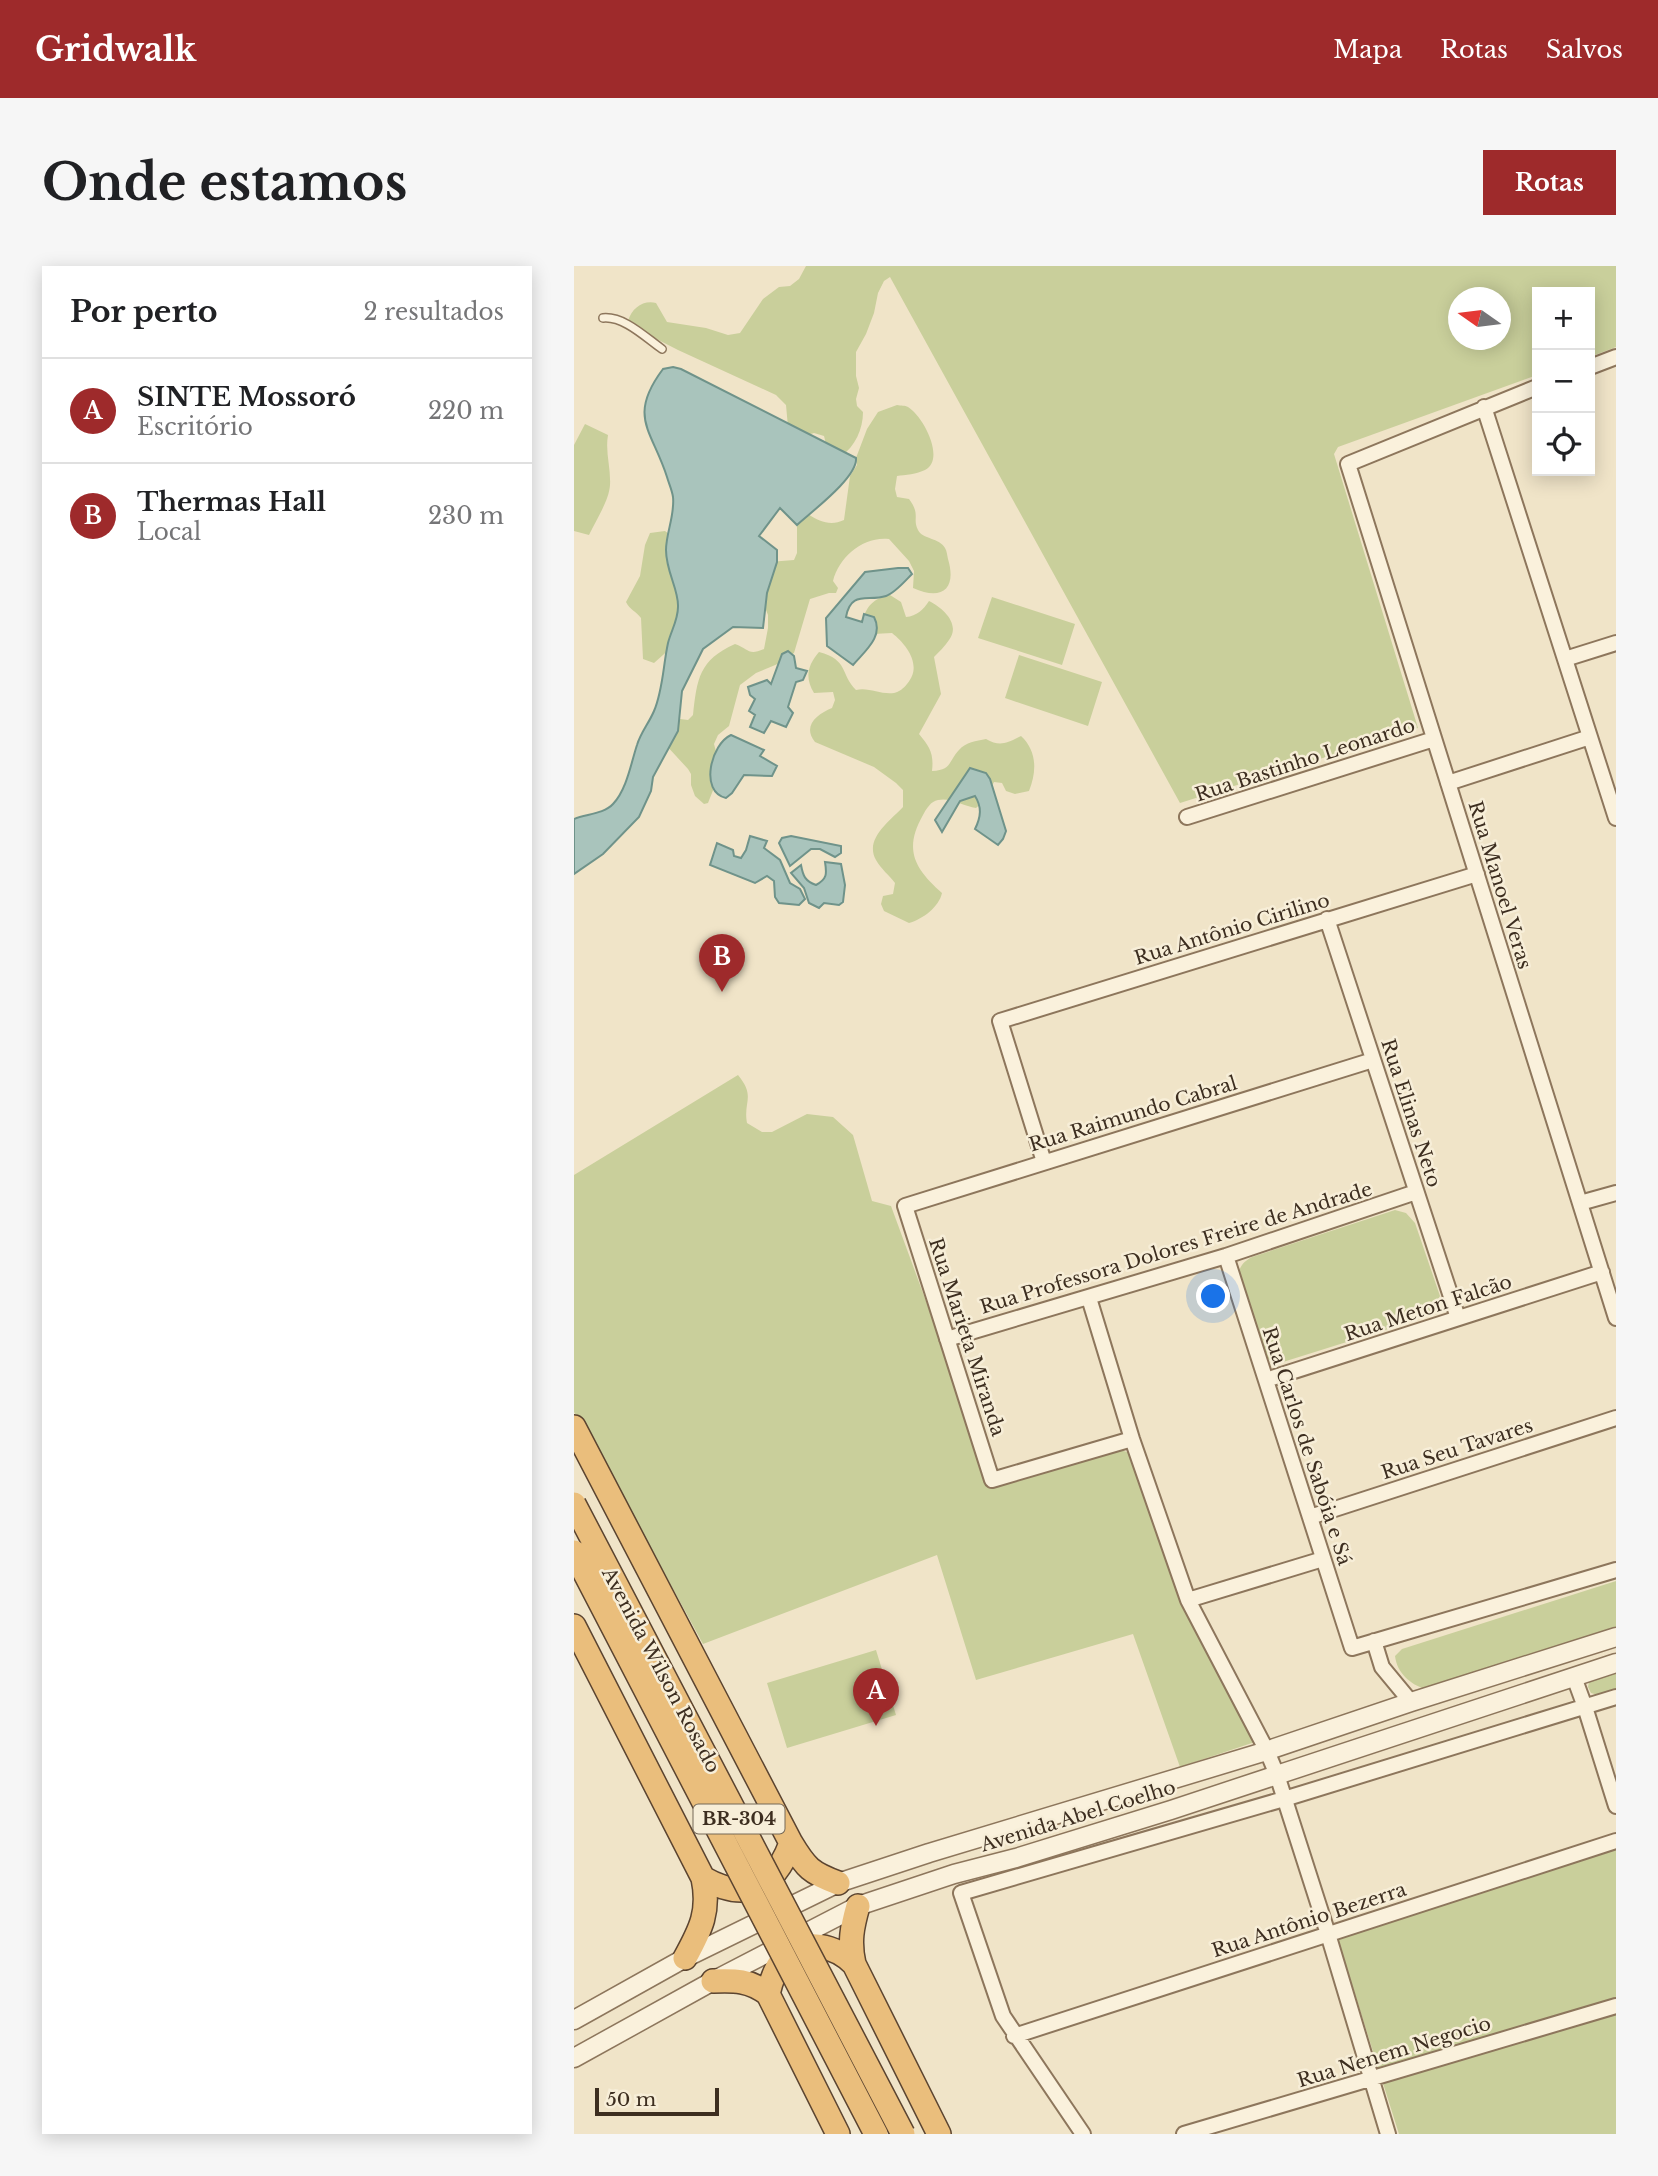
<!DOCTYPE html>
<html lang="pt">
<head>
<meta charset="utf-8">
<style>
	body { margin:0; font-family:"Libre Baskerville",serif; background:#f6f6f6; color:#202124 }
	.controls { position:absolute; right:21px; top:21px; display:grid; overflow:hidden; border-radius:0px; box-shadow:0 4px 18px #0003 }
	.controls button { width:63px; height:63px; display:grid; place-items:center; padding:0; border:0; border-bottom:2px solid #e0e0e0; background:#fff; color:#202124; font:35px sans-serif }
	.compass { position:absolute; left:874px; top:21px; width:63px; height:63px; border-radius:50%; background:#fff; box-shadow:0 4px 18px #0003; rotate:284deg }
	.scale { position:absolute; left:21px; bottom:18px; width:124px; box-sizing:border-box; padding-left:7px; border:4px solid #3d2e20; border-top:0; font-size:19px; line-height:24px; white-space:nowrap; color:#3d2e20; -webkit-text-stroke:5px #f7eed8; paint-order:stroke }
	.you { position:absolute; left:640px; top:1031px; width:24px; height:24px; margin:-18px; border:5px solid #fff; border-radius:50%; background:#1a73e8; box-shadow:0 0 0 10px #1a73e833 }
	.badge { display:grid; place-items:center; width:46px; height:46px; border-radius:50%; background:#9e2a2b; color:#fff; font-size:23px; font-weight:700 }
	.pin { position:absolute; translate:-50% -58px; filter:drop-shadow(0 2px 4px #0008) }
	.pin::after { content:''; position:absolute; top:37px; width:24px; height:21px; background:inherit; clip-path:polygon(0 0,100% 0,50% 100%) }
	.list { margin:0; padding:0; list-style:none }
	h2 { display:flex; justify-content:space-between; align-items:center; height:91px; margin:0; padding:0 28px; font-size:30px }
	h2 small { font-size:23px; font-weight:400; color:#757577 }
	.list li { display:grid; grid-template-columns:46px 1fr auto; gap:21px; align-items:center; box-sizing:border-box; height:105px; padding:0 28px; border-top:2px solid #e0e0e0 }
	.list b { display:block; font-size:26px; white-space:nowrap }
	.list p { margin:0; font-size:23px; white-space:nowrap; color:#757577 }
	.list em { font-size:23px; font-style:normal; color:#757577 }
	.icon { flex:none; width:38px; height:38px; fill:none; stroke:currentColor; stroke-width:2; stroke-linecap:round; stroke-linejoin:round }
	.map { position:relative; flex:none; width:1042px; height:1868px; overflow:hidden; border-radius:0px }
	header { display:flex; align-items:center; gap:42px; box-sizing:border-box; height:98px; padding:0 35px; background:#9e2a2b; color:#fff }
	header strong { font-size:33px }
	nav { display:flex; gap:38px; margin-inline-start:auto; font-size:24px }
	.intro { display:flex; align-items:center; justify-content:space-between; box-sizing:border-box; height:168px; padding:0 42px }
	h1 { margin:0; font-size:49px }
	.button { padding:18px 32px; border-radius:0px; background:#9e2a2b; color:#fff; font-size:24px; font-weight:700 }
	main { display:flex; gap:42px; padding:0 42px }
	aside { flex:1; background:#fff; border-radius:0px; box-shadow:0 4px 18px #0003 }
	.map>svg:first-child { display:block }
</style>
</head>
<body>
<header>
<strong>Gridwalk</strong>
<nav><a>Mapa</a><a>Rotas</a><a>Salvos</a></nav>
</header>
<div class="intro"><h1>Onde estamos</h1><a class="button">Rotas</a></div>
<main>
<aside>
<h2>Por perto<small>2 resultados</small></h2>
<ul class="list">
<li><span class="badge">A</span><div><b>SINTE Mossoró</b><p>Escritório</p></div><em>220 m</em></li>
<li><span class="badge">B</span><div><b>Thermas Hall</b><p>Local</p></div><em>230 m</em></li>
</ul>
</aside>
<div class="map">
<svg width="1042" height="1868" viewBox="0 0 1042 1868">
	<rect width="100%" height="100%" fill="#f0e4c8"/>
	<path fill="#c9cf9b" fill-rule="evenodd" d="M 232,0 L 1042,0 L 1042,81 L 1016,91 L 1016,26 L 963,26 L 963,109 L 764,181 L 760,188 L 844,462 L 606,537 L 316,11 L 310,15 L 304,27 L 300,47 L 292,68 L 282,86 L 282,110 L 285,122 L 282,133 L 283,140 L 289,146 C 289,163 281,181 267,190 L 253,182 L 250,170 L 240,167 L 230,170 L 214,161 L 212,139 L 202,129 L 104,84 L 63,63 L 54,55 C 58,42 69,34 82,37 L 93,56 L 132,62 L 154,69 L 166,67 L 189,33 L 205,21 L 216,20 L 225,13 ZM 884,32 L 926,32 L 926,74 L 884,74 Z
		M 323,139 C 327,140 331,139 334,141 C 349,150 372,193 351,204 C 343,208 331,209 323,210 L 321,223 L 323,231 L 335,233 C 347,249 338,252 344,264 C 348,273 366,272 371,282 C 373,285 373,289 374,293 C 383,323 368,335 339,322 L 340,305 L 335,295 L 315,273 C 289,270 265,291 259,315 L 264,322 L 262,327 L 255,327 L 236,333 L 220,387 L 206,397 L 182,407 L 166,419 L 155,460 L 144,469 L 140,478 L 147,504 L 134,537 L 130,538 L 121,530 L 117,519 L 117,508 L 114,503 L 91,478 L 98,452 L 114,454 L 119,449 C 123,413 125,394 161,378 C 175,383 174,390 190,383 L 194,362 L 194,349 L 186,329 L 195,296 L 220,294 L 223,287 L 223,259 L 234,248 C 246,256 257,260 270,254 L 276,210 L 283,199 L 282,192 L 293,163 L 304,146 Z
		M 11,158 L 34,169 C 31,186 37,202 36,219 C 35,235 22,254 15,269 L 0,265 L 0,179 Z
		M 91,265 L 100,272 L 108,351 L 98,381 L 80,397 L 69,393 L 67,352 C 62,345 56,344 52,336 L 66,310 L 71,279 L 76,267 Z
		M 316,329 L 327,336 L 332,351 C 343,350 349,344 355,335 C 369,342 387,358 375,374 C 371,380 365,386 360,391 L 367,428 L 345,468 C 356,481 360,488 358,505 C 378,504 374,496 385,484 C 392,476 402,475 412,473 C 426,481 433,477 447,470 C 463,485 463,505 455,525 L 441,528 L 432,525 L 428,517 L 420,516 L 410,535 L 402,542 C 390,540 376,531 364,534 C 357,535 352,543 349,549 C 329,584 341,603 368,627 C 365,641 349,653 335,657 L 310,645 L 307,638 L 309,630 L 319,628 L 321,617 C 315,609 307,603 302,594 C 290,573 316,555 329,541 L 329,524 L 322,517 L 300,501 L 241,476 C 228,460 243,448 258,442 L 261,434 L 259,426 L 240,427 C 231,412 233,400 245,386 C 275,394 266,408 282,424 C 295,421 307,429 320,427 C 325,426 330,422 333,418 C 349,400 333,379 318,367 L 299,368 L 288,356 C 293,339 299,333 316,329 Z
		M 418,331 L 501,358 L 488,399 L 404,372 Z
		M 445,389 L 528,416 L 514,460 L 431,432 Z
		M 164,809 C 182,831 169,835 173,857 L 188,866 L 198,866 L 233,848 L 259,851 L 279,869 L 298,935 L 317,940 L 360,1057 L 414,1222 L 546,1184 L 557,1187 L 681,1476 L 606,1501 L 559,1368 L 402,1414 L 363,1289 L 129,1378 L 55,1242 L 0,1146 L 0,909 Z
		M 821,944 L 832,947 L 841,957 L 866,1030 L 860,1041 L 851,1049 L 830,1058 L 709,1096 L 697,1095 L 687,1088 L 664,1016 C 664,1003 667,997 678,991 Z
		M 1042,1315 L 1042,1362 L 851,1423 C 836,1418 823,1407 821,1390 L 828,1383 Z
		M 302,1384 L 322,1449 L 213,1482 L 193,1417 Z
		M 1042,1406 L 1042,1423 L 1024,1429 L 1017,1427 L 1014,1421 L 1015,1416 Z
		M 1042,1581 L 1042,1868 L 825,1868 L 763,1671 Z"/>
	<path fill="#a9c4bc" stroke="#6f938a" stroke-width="2" d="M 99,101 L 107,103 L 282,192 C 284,211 237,246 223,259 L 206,242 L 185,270 L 203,284 L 203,296 L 193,327 L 189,362 L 159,361 L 129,383 L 108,425 L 104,465 L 79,511 L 77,525 L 65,551 L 29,588 L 0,608 L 0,553 C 12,548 30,548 39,538 C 53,523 57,497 63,479 C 67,466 75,457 80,445 C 89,424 89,400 94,377 C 97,365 104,354 104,341 C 105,324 92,306 92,284 C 92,267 101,249 99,231 C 98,224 95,218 93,211 C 78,164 53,151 89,103 Z
		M 324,302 L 334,302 L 338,308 C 331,315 321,327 312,330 C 294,336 277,324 272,351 L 288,356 L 290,348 L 300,351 C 310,370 292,384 279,399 L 253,380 L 252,352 L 291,306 Z
		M 214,385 L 220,390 L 222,402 L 233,405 L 229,414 L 222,416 L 214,441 L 219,447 L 212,461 L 197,455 L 190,467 L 176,461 L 181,449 L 175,445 L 181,433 L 176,429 L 174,421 L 193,414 L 197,418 L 208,388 Z
		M 157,469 L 190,484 L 186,490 L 203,500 L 198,510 L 170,509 L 158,527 L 152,532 C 125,526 137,478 157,469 Z
		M 396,502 L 412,507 L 416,513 L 432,565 L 429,573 L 424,579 L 401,563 C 407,551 408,541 401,530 L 386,535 L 368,566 L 361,554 Z
		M 176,570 L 193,575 L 190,582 L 206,594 L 216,617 L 226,623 L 231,633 L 225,639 L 205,637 L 201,631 L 200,615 L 193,610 L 181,617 L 136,599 L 143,577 L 159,584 L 160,590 L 167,592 L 172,584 Z
		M 217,570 L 267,580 L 267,587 L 261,591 L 246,583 L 237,583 L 216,600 L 205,577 L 208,572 Z
		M 251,596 L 267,598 L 271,619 L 269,636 L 265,639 L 250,637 L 245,642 L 235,637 L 230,622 L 217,607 L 227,599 C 229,610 231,615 242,619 C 253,613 253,608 251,596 Z"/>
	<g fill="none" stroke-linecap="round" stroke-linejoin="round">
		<g stroke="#8d765c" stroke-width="10">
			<path id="service" d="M 29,52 C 50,50 71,71 88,83"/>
		</g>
		<g stroke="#8d765c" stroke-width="18">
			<path id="minor" d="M 1016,101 L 1042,91
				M 963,121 L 774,198 L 1042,1052
				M 910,141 L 1042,552
				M 991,393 L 1042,377
				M 874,517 L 1016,471
				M 613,551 L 860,473
				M 753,653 L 884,1052
				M 470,896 L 426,755 L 903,608
				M 1006,937 L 1042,927
				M 652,990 L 778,1382 L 1042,1304
				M 515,1032 L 558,1173 L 614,1334 L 693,1485 L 703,1509 L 754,1668 L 814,1868
				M 373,1073 L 652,990 L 842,926
				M 692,1114 L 1028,1006
				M 558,1173 L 418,1214 L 331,940 L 799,794
				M 736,1251 L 1042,1152
				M 614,1334 L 749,1293
				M 800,1375 L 808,1401 L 837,1436
				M 1000,1411 L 1011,1441 L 1042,1540
				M 440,1770 L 1042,1575
				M 509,1868 L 429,1750 L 387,1627 L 710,1533 L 1042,1431
				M 610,1868 L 1042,1740"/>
		</g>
		<g stroke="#8d765c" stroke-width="21">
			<path id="tertiary" d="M 0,1754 L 111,1692 L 264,1617 L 355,1587 L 686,1487 L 837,1436 L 1042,1371
				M 0,1792 L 139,1715 L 284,1640 L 380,1608 L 442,1592 L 597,1544 L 1042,1397"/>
		</g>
		<g stroke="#5b4430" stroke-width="26">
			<path id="trunk" d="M 0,1161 L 217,1577 C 232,1602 237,1607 264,1617
				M 0,1360 L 129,1612 C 136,1645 127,1663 111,1692
				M 129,1612 C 173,1637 200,1622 217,1577
				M 284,1640 C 278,1661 275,1676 280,1698 L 365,1868
				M 139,1715 C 160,1714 176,1714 194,1728 L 264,1868
				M 194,1728 C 197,1715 201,1702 210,1692 C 230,1671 262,1680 280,1698"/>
		</g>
		<use href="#service" stroke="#faf1dc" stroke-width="7"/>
		<use href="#minor" stroke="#faf1dc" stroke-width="14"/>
		<use href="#tertiary" stroke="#faf1dc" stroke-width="18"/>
		<use href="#trunk" stroke="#eabe7c" stroke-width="23"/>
		<g stroke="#5b4430" stroke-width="26" stroke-linecap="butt">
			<path id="trunk-bridge" d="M 0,1238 L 329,1868
				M 0,1286 L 302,1868"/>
		</g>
		<use href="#trunk-bridge" stroke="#eabe7c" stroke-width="23"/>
	</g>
	<g text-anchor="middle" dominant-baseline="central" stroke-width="5" stroke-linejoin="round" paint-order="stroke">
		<rect fill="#f7eed8" stroke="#756857" stroke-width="2" x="119.5" y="1538.5" width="91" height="29" rx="5"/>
		<g font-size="18" font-weight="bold" fill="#3d2e20">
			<text x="165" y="1553">BR-304</text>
		</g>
		<g font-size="19" fill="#3d2e20" stroke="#f7eed8">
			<text transform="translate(731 494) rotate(-18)">Rua Bastinho Leonardo</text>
			<text transform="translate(926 619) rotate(73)">Rua Manoel Veras</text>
			<text transform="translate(658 663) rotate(-17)">Rua Antônio Cirilino</text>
			<text transform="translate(837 847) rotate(72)">Rua Elinas Neto</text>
			<text transform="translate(559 848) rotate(-17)">Rua Raimundo Cabral</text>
			<text transform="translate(602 982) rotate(-17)">Rua Professora Dolores Freire de Andrade</text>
			<text transform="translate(854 1042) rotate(-18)">Rua Meton Falcão</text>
			<text transform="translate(393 1071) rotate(72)">Rua Marieta Miranda</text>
			<text transform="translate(733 1180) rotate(72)">Rua Carlos de Sabóia e Sá</text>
			<text transform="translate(883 1183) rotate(-18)">Rua Seu Tavares</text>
			<text transform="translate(87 1404) rotate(62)">Avenida Wilson Rosado</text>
			<text transform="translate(504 1550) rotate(-17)">Avenida Abel Coelho</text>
			<text transform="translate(735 1654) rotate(-18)">Rua Antônio Bezerra</text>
			<text transform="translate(820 1786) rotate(-17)">Rua Nenem Negocio</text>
		</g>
	</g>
</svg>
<div class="controls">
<button>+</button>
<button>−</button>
<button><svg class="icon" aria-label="locate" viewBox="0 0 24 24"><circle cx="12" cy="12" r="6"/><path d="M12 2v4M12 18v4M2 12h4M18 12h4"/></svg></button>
</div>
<svg class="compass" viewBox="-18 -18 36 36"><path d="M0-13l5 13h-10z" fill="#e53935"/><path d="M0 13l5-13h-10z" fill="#757577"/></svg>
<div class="scale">50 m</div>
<div class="you"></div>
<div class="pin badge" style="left:302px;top:1460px">A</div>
<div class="pin badge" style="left:148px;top:726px">B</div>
</div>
</main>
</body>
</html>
